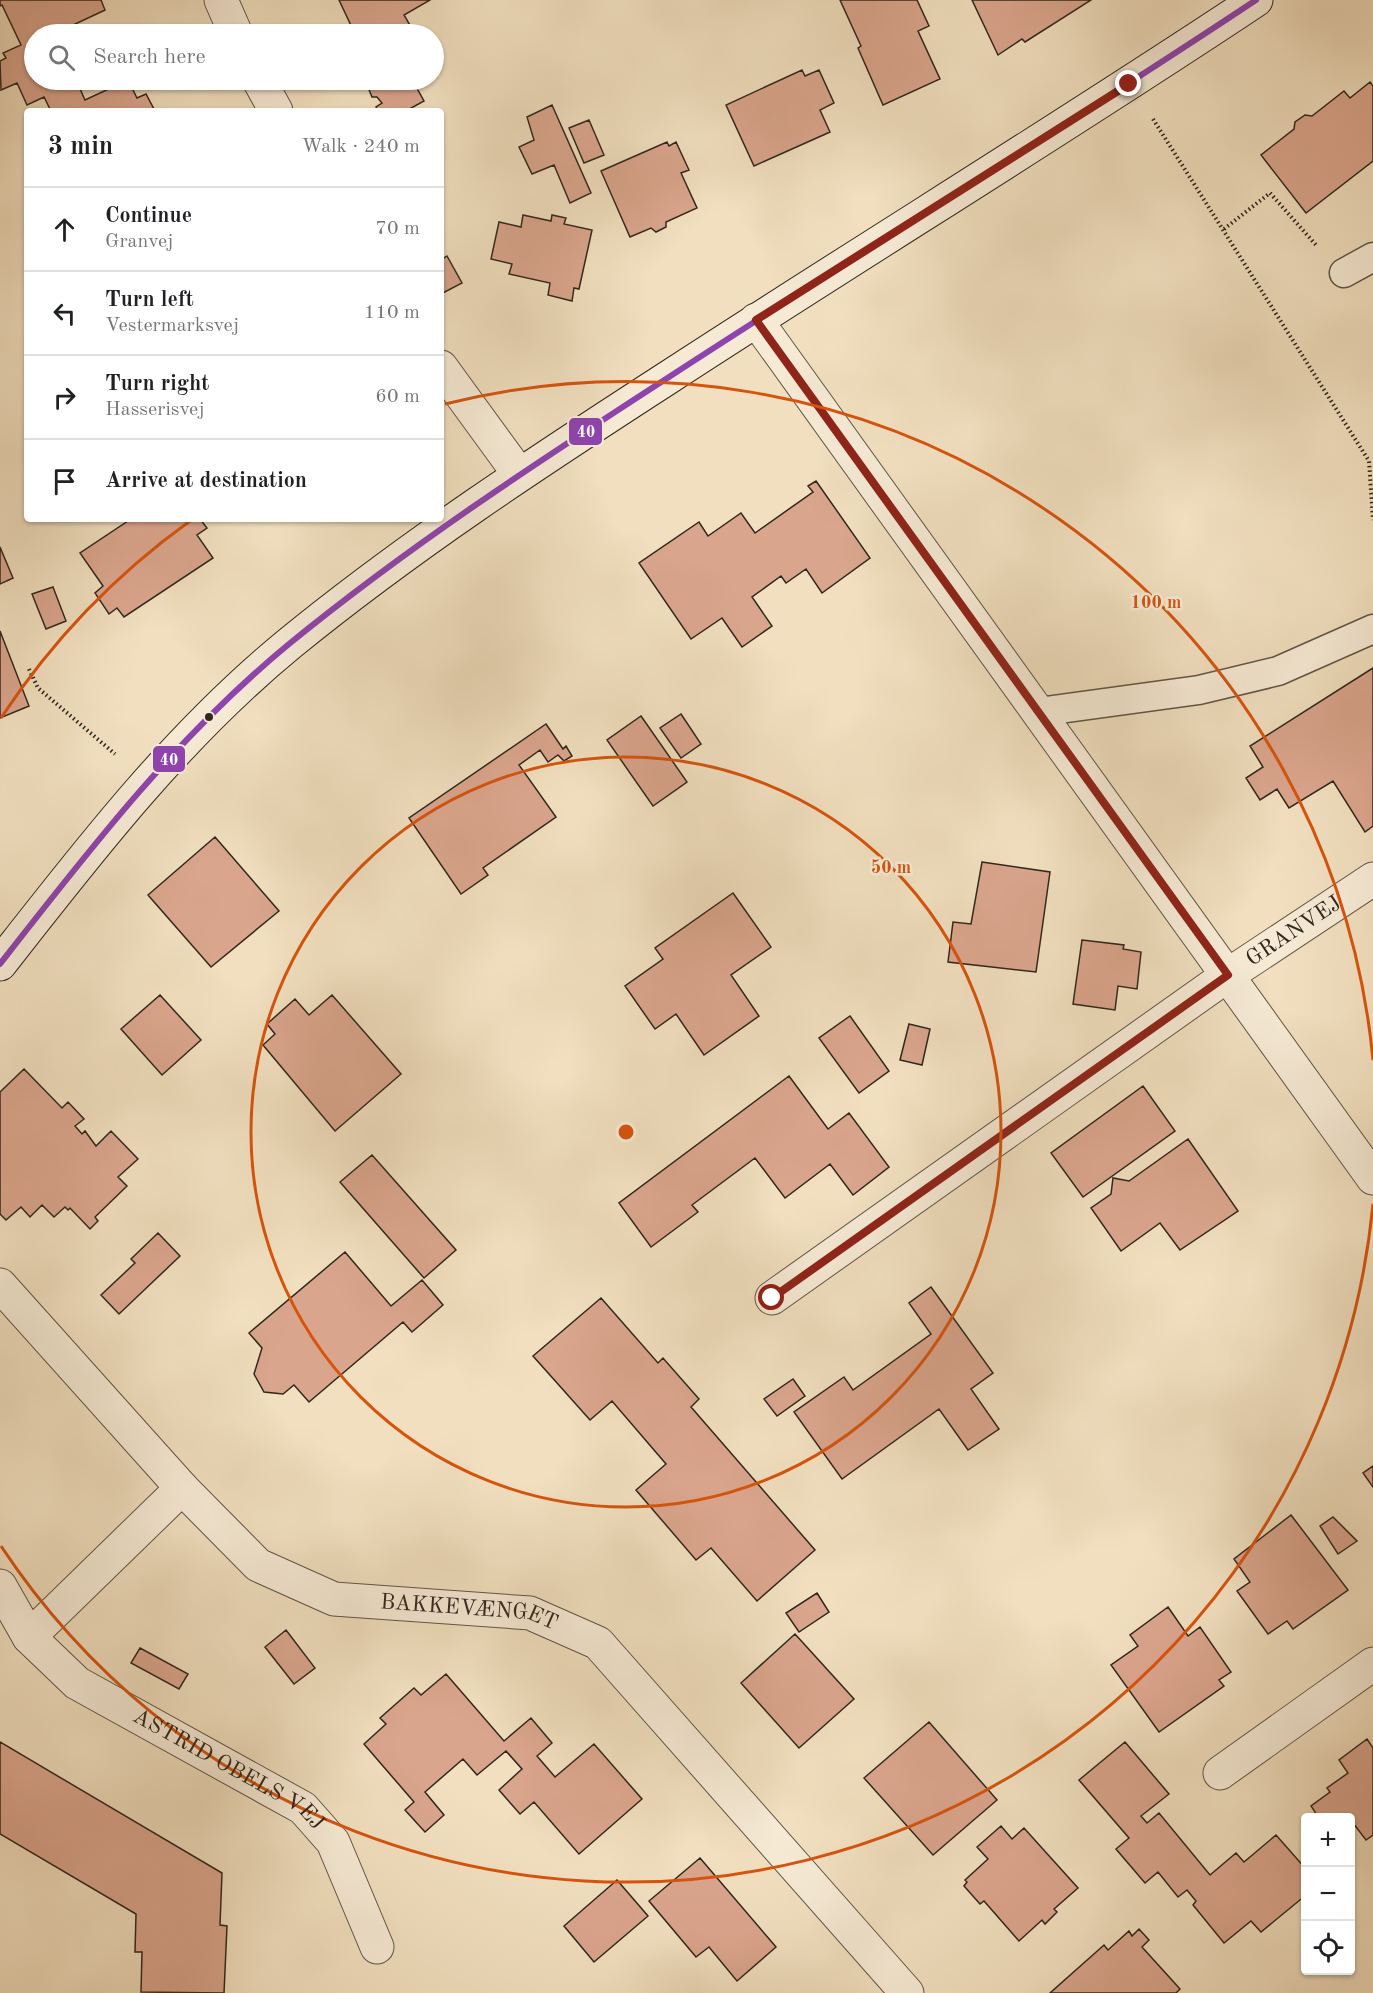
<!DOCTYPE html>
<html lang="en">
<head>
<meta charset="utf-8">
<style>
	body { margin:0; font-family:"Old Standard TT",serif; background:#f2f2f2; color:#202124 }
	.controls { position:absolute; right:18px; bottom:18px; display:grid; overflow:hidden; border-radius:6px; box-shadow:0 2px 4px #0004 }
	.controls button { width:54px; height:54px; display:grid; place-items:center; padding:0; border:0; border-bottom:2px solid #e0e0e0; background:#fff; color:#202124; font:30px sans-serif }
	.stop { position:absolute; width:18px; height:18px; margin:-14px; border:4px solid #8f2418; border-radius:50%; background:#fff }
	.stop.end { background:#8f2418; border-color:#fff; box-shadow:0 2px 6px #0008 }
	.list { margin:0; padding:0; list-style:none }
	h2 { display:flex; justify-content:space-between; align-items:center; height:78px; margin:0; padding:0 24px; font-size:26px }
	h2 small { font-size:20px; font-weight:400; color:#757577 }
	.list li { display:grid; grid-template-columns:39px 1fr auto; gap:18px; align-items:center; box-sizing:border-box; height:84px; padding:0 24px; border-top:2px solid #e0e0e0 }
	.list b { display:block; font-size:22px; white-space:nowrap }
	.list p { margin:0; font-size:20px; white-space:nowrap; color:#757577 }
	.list em { font-size:20px; font-style:normal; color:#757577 }
	.icon { flex:none; width:33px; height:33px; fill:none; stroke:currentColor; stroke-width:2; stroke-linecap:round; stroke-linejoin:round }
	.map { position:relative; flex:none; width:1373px; height:1993px; overflow:hidden }
	.search { position:absolute; background:#fff; box-shadow:0 2px 4px #0004; left:24px; top:24px; width:420px; height:66px; display:flex; align-items:center; gap:15px; box-sizing:border-box; padding:0 21px; border-radius:33px; color:#757577; font-size:22px }
	.panel { position:absolute; background:#fff; box-shadow:0 2px 4px #0004; left:24px; top:108px; width:420px; height:414px; border-radius:6px }
	.map>svg:first-child { display:block }
</style>
</head>
<body>
<div class="map">
<svg width="1373" height="1993" viewBox="0 0 1373 1993">
	<rect width="100%" height="100%" fill="#f1dfbf"/>
	<filter id="stains"><feTurbulence type="fractalNoise" baseFrequency=".00333" numOctaves="4"/><feColorMatrix values="0 0 0 0 .2 0 0 0 0 .09 0 0 0 0 .02 0 0 0 .5 -.17"/></filter>
	<radialGradient id="worn" r=".72"><stop offset=".6" stop-color="#630" stop-opacity="0"/><stop offset="1" stop-color="#630" stop-opacity=".3"/></radialGradient>
	<path fill="#daa58d" stroke="#30271d" stroke-width="1.5" d="M 0,0 L 101,0 L 105,10 L 54,34 L 34,34 L 34,80 L 76,80 L 85,100 L 128,80 L 137,98 L 146,94 L 155,111 L 51,111 L 44,97 L 27,105 L 17,83 L 1,90 L 0,61 L 6,58 L 3,53 L 21,45 L 2,5 L 0,6 Z
		M 339,0 L 430,0 L 404,15 L 415,34 L 420,31 L 421,34 L 355,34 Z
		M 840,0 L 917,0 L 929,26 L 918,31 L 940,79 L 883,105 L 858,48 L 861,46 Z
		M 972,0 L 1091,0 L 1025,42 L 1022,39 L 998,55 Z
		M 802,70 L 805,76 L 819,70 L 834,103 L 820,110 L 830,132 L 754,166 L 726,105 Z
		M 368,80 L 421,80 L 414,83 L 424,101 L 406,111 L 379,111 L 376,107 L 382,103 L 377,97 L 372,97 L 367,85 Z
		M 1370,82 L 1373,86 L 1373,161 L 1306,213 L 1261,155 L 1294,129 L 1295,122 L 1305,115 L 1312,116 L 1344,91 L 1350,98 Z
		M 552,105 L 591,193 L 570,203 L 554,165 L 532,174 L 519,147 L 534,140 L 527,117 Z
		M 589,120 L 604,155 L 584,163 L 569,128 Z
		M 667,142 L 669,146 L 676,142 L 689,170 L 681,173 L 697,208 L 666,222 L 666,227 L 656,232 L 651,228 L 630,237 L 601,171 Z
		M 523,215 L 551,221 L 552,215 L 566,218 L 564,224 L 592,230 L 579,289 L 574,288 L 572,301 L 548,295 L 550,283 L 509,274 L 512,264 L 491,259 L 499,222 L 521,227 Z
		M 447,256 L 462,283 L 441,294 L 441,260 Z
		M 816,481 L 870,558 L 822,593 L 806,569 L 786,583 L 781,576 L 752,597 L 772,626 L 742,647 L 722,618 L 691,639 L 639,563 L 699,522 L 708,536 L 741,513 L 755,533 L 813,492 L 808,486 Z
		M 131,519 L 200,519 L 207,528 L 197,535 L 213,558 L 124,617 L 117,608 L 109,614 L 95,593 L 103,586 L 80,553 Z
		M 0,547 L 13,578 L 0,584 Z
		M 53,587 L 66,621 L 46,629 L 32,594 Z
		M 0,631 L 29,706 L 0,718 Z
		M 1373,668 L 1373,826 L 1365,832 L 1333,781 L 1289,808 L 1277,789 L 1260,800 L 1246,778 L 1263,767 L 1250,746 Z
		M 681,714 L 701,744 L 681,758 L 660,728 Z
		M 641,716 L 687,782 L 653,806 L 607,740 Z
		M 546,724 L 563,749 L 566,746 L 572,756 L 564,761 L 558,755 L 548,762 L 540,750 L 519,765 L 556,817 L 483,868 L 488,875 L 461,894 L 409,818 Z
		M 215,837 L 279,911 L 211,967 L 148,895 Z
		M 982,862 L 1050,872 L 1036,972 L 948,962 L 953,922 L 971,924 Z
		M 733,893 L 771,947 L 731,975 L 759,1016 L 704,1055 L 676,1014 L 655,1029 L 625,986 L 663,959 L 655,948 Z
		M 1082,940 L 1124,945 L 1123,949 L 1141,952 L 1137,989 L 1118,986 L 1115,1010 L 1073,1004 Z
		M 160,995 L 201,1040 L 162,1075 L 121,1029 Z
		M 332,995 L 401,1074 L 335,1131 L 263,1045 L 275,1034 L 267,1024 L 295,999 L 309,1015 Z
		M 850,1016 L 889,1071 L 859,1093 L 819,1038 Z
		M 909,1024 L 930,1029 L 922,1065 L 900,1060 Z
		M 24,1069 L 62,1108 L 68,1102 L 84,1119 L 75,1126 L 82,1134 L 85,1131 L 96,1146 L 111,1131 L 138,1159 L 118,1177 L 127,1186 L 95,1217 L 98,1221 L 90,1229 L 70,1208 L 68,1210 L 65,1207 L 54,1217 L 42,1205 L 30,1217 L 21,1207 L 6,1220 L 0,1214 L 0,1092 Z
		M 789,1076 L 828,1129 L 849,1113 L 889,1167 L 853,1195 L 830,1164 L 785,1198 L 755,1158 L 692,1205 L 698,1212 L 651,1247 L 619,1203 Z
		M 1143,1086 L 1175,1131 L 1083,1197 L 1051,1153 Z
		M 1188,1139 L 1238,1211 L 1180,1250 L 1160,1223 L 1121,1251 L 1091,1208 L 1111,1194 L 1113,1178 L 1129,1181 Z
		M 372,1155 L 456,1250 L 424,1278 L 340,1182 Z
		M 158,1233 L 180,1256 L 119,1314 L 101,1295 L 135,1263 L 131,1259 Z
		M 345,1252 L 391,1306 L 422,1280 L 443,1305 L 412,1332 L 403,1322 L 309,1402 L 294,1385 L 283,1394 L 264,1392 L 254,1374 L 262,1348 L 249,1333 Z
		M 931,1287 L 993,1373 L 971,1389 L 999,1429 L 968,1450 L 939,1409 L 842,1479 L 794,1412 L 844,1377 L 853,1390 L 931,1334 L 909,1303 Z
		M 601,1298 L 658,1363 L 663,1358 L 699,1399 L 691,1407 L 815,1550 L 757,1601 L 711,1548 L 696,1560 L 636,1490 L 666,1464 L 612,1401 L 590,1420 L 533,1356 Z
		M 793,1379 L 805,1396 L 777,1416 L 764,1399 Z
		M 1373,1466 L 1373,1487 L 1363,1473 Z
		M 1291,1515 L 1348,1590 L 1293,1629 L 1287,1621 L 1268,1634 L 1237,1591 L 1250,1582 L 1234,1559 Z
		M 1333,1517 L 1357,1541 L 1338,1554 L 1320,1526 Z
		M 817,1593 L 829,1612 L 799,1632 L 786,1613 Z
		M 1168,1607 L 1188,1636 L 1200,1627 L 1231,1672 L 1219,1680 L 1224,1686 L 1159,1732 L 1111,1665 L 1138,1646 L 1130,1635 Z
		M 286,1630 L 315,1668 L 294,1684 L 265,1647 Z
		M 795,1634 L 854,1699 L 799,1748 L 741,1683 Z
		M 140,1648 L 188,1674 L 179,1689 L 131,1663 Z
		M 446,1674 L 504,1741 L 531,1718 L 552,1743 L 537,1756 L 555,1777 L 594,1744 L 642,1799 L 579,1854 L 534,1802 L 520,1814 L 499,1790 L 522,1769 L 506,1751 L 477,1775 L 463,1759 L 425,1792 L 444,1815 L 425,1832 L 405,1810 L 414,1802 L 364,1744 L 386,1724 L 380,1718 L 414,1688 L 421,1695 Z
		M 929,1722 L 997,1800 L 933,1855 L 864,1778 Z
		M 1367,1739 L 1373,1748 L 1373,1835 L 1366,1840 L 1353,1823 L 1350,1824 L 1350,1818 L 1319,1818 L 1311,1806 L 1330,1792 L 1327,1788 L 1348,1773 L 1339,1760 Z
		M 0,1742 L 222,1873 L 220,1925 L 227,1926 L 224,1993 L 141,1992 L 142,1952 L 135,1952 L 136,1914 L 0,1834 Z
		M 1125,1742 L 1169,1794 L 1141,1816 L 1147,1823 L 1159,1813 L 1210,1875 L 1236,1853 L 1244,1862 L 1276,1835 L 1306,1869 L 1306,1895 L 1261,1932 L 1251,1921 L 1224,1943 L 1193,1905 L 1196,1901 L 1187,1890 L 1178,1897 L 1158,1872 L 1145,1883 L 1116,1849 L 1129,1838 L 1079,1780 Z
		M 1001,1826 L 1012,1839 L 1024,1828 L 1078,1888 L 1054,1909 L 1057,1912 L 1045,1924 L 1042,1920 L 1019,1941 L 984,1901 L 980,1904 L 964,1886 L 967,1882 L 965,1880 L 988,1859 L 977,1847 Z
		M 700,1858 L 776,1947 L 737,1981 L 709,1947 L 696,1957 L 649,1901 Z
		M 617,1880 L 648,1916 L 594,1962 L 564,1926 Z
		M 1139,1929 L 1149,1940 L 1142,1947 L 1180,1989 L 1176,1993 L 1050,1993 L 1104,1945 L 1108,1950 L 1129,1931 L 1132,1936 Z"/>
	<g fill="none" stroke-linecap="round" stroke-linejoin="round">
		<g stroke="#605546" stroke-width="31">
			<path id="lane" d="M 1344,273 L 1373,257
				M 1038,712 L 1199,690 L 1278,671 L 1373,629"/>
		</g>
		<g stroke="#605546" stroke-width="35">
			<g id="street">
				<path d="M 221,0 L 236,34"/>
				<path d="M 259,80 L 276,111"/>
				<path d="M 756,320 L 1373,1178"/>
				<path d="M 441,367 L 519,474"/>
				<path id="s1" d="M 0,1285 L 182,1488 L 258,1565 L 334,1599 L 530,1613 L 598,1643 L 907,1993"/>
				<path id="s2" d="M 772,1298 L 1228,975 L 1373,879"/>
				<path id="s3" d="M 0,1586 L 29,1637 L 77,1683 L 303,1808 L 333,1842 L 377,1947"/>
				<path d="M 29,1637 L 182,1488"/>
				<path d="M 1220,1773 L 1373,1664"/>
			</g>
		</g>
		<g stroke="#30271d" stroke-width="35">
			<path id="secondary" d="M 0,964 C 89,850 177,736 289,644 C 409,546 539,461 669,377 C 864,250 1062,129 1256,0"/>
		</g>
		<path stroke="#30271d" stroke-width="4" stroke-dasharray="1.5 3" stroke-linecap="butt" d="M 1153,119 L 1369,461 L 1373,520
			M 1224,229 L 1270,193 L 1316,245
			M 29,669 L 38,688 L 115,754"/>
		<use href="#lane" stroke="#f6ead5" stroke-width="28"/>
		<use href="#street" stroke="#f6ead5" stroke-width="33"/>
		<use href="#secondary" stroke="#f6ead5" stroke-width="33"/>
		<g stroke="#f6ead5" stroke-width="10">
			<path id="bus-1" d="M 0,964 C 89,850 177,736 289,644 C 409,546 539,461 669,377 C 864,250 1062,129 1256,0"/>
		</g>
		<use href="#bus-1" stroke="#8e44ad" stroke-width="6"/>
	</g>
	<g fill="none" stroke-linecap="round" stroke-linejoin="round">
		<path stroke="#8f2418" stroke-width="8" d="M 772,1298 L 1228,975 L 756,320 L 1129,84"/>
	</g>
	<g fill="none" stroke="#d6540e" stroke-width="3">
		<circle cx="626" cy="1132" r="375"/>
		<path d="M1373 1204A750 750 0 0 1 1 1546M1 718A750 750 0 0 1 190 521M445 404A750 750 0 0 1 1373 1060"/>
	</g>
	<circle fill="#30271d" stroke="#f6ead5" stroke-width="2" cx="209" cy="717" r="5"/>
	<g text-anchor="middle" dominant-baseline="central" stroke-width="5" stroke-linejoin="round" paint-order="stroke">
		<g font-size="22" fill="#30271d" stroke="#f6ead5">
			<text stroke="none"><textPath href="#s2" startOffset="638">GRANVEJ</textPath></text>
			<text stroke="none"><textPath href="#s1" startOffset="600">BAKKEVÆNGET</textPath></text>
			<text stroke="none"><textPath href="#s3" startOffset="300">ASTRID OBELS VEJ</textPath></text>
		</g>
	</g>
	<circle cx="626" cy="1132" r="9" fill="#d6540e" stroke="#f6ead5" stroke-width="3"/>
	<g font-size="18" text-anchor="middle" font-weight="bold" fill="#d6540e" stroke="#f6ead5" stroke-width="5" stroke-linejoin="round" paint-order="stroke">
		<text x="1156" y="608">100 m</text>
		<text x="891" y="873">50 m</text>
	</g>
	<g stroke="#f6ead5" stroke-width="2">
		<rect x="568" y="417" width="35" height="29" rx="6" fill="#8e44ad"/>
		<rect x="152" y="745" width="34" height="28" rx="6" fill="#8e44ad"/>
	</g>
	<g font-size="16" text-anchor="middle" font-weight="bold" fill="#fff">
		<text x="586" y="437">40</text>
		<text x="169" y="765">40</text>
	</g>
	<rect width="100%" height="100%" filter="url(#stains)"/>
	<rect width="100%" height="100%" fill="url(#worn)"/>
</svg>
<div class="controls">
<button>+</button>
<button>−</button>
<button><svg class="icon" aria-label="locate" viewBox="0 0 24 24"><circle cx="12" cy="12" r="6"/><path d="M12 2v4M12 18v4M2 12h4M18 12h4"/></svg></button>
</div>
<div class="stop" style="left:772px;top:1298px"></div>
<div class="stop end" style="left:1129px;top:84px"></div>
<div class="search"><svg class="icon" aria-label="search" viewBox="0 0 24 24"><circle cx="10" cy="10" r="6"/><path d="M15 15l6 6"/></svg>Search here</div>
<section class="panel">
<h2>3 min<small>Walk · 240 m</small></h2>
<ul class="list">
<li><svg class="icon" aria-label="ahead" viewBox="0 0 24 24"><path d="M12 20V5M6 11l6-6 6 6"/></svg><div><b>Continue</b><p>Granvej</p></div><em>70 m</em></li>
<li><svg class="icon" aria-label="left" viewBox="0 0 24 24"><path d="M17 20v-9H6M10 6l-5 5 5 5"/></svg><div><b>Turn left</b><p>Vestermarksvej</p></div><em>110 m</em></li>
<li><svg class="icon" aria-label="right" viewBox="0 0 24 24"><path d="M7 20v-9h11M14 6l5 5-5 5"/></svg><div><b>Turn right</b><p>Hasserisvej</p></div><em>60 m</em></li>
<li><svg class="icon" aria-label="arrive" viewBox="0 0 24 24"><path d="M6 21V4h12l-3 4 3 4H6"/></svg><div><b>Arrive at destination</b></div></li>
</ul>
</section>
</div>
</body>
</html>
